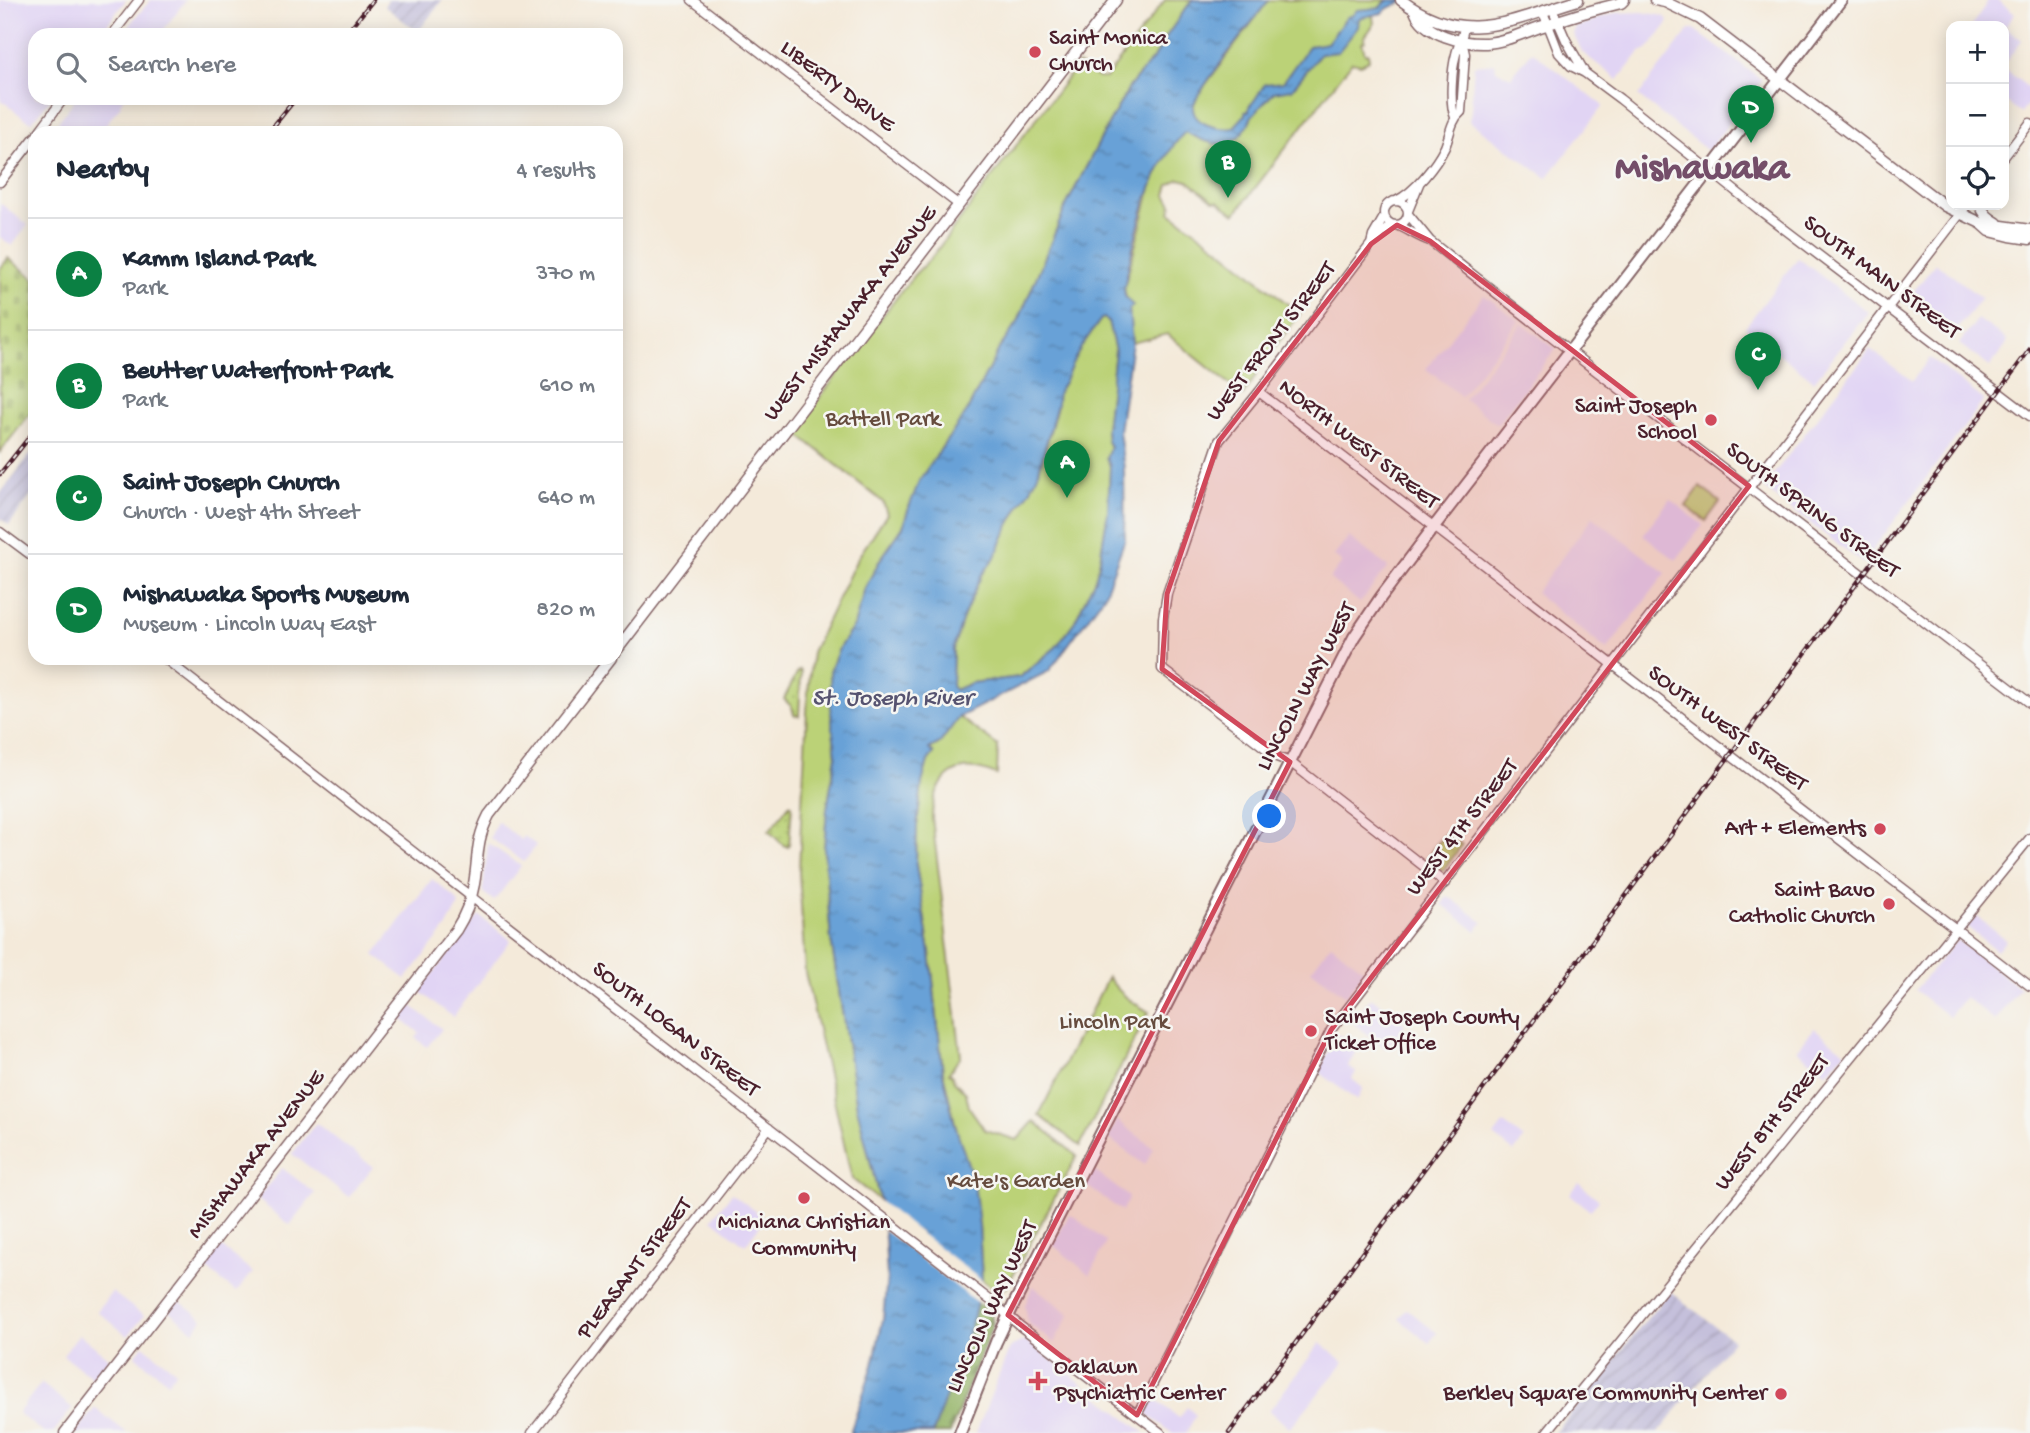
<!DOCTYPE html>
<html lang="en">
<head>
<meta charset="utf-8">
<style>
	body { margin:0; font-family:"Gochi Hand",sans-serif; background:#f6f6f7; color:#1f2937 }
	.controls { position:absolute; right:21px; top:21px; display:grid; overflow:hidden; border-radius:14px; box-shadow:0 4px 18px #0003 }
	.controls button { width:63px; height:63px; display:grid; place-items:center; padding:0; border:0; border-bottom:2px solid #e0e1e3; background:#fff; color:#1f2937; font:35px sans-serif }
	.you { position:absolute; left:1270px; top:817px; width:24px; height:24px; margin:-18px; border:5px solid #fff; border-radius:50%; background:#1a73e8; box-shadow:0 0 0 10px #1a73e833 }
	.badge { display:grid; place-items:center; width:46px; height:46px; border-radius:50%; background:#0b8043; color:#fff; font-size:23px; font-weight:700 }
	.pin { position:absolute; translate:-50% -58px; filter:drop-shadow(0 2px 4px #0008) }
	.pin::after { content:''; position:absolute; top:37px; width:24px; height:21px; background:inherit; clip-path:polygon(0 0,100% 0,50% 100%) }
	.list { margin:0; padding:0; list-style:none }
	h2 { display:flex; justify-content:space-between; align-items:center; height:91px; margin:0; padding:0 28px; font-size:30px }
	h2 small { font-size:23px; font-weight:400; color:#747a83 }
	.list li { display:grid; grid-template-columns:46px 1fr auto; gap:21px; align-items:center; box-sizing:border-box; height:112px; padding:0 28px; border-top:2px solid #e0e1e3 }
	.list b { display:block; font-size:26px; white-space:nowrap }
	.list p { margin:0; font-size:23px; white-space:nowrap; color:#747a83 }
	.list em { font-size:23px; font-style:normal; color:#747a83 }
	.icon { flex:none; width:38px; height:38px; fill:none; stroke:currentColor; stroke-width:2; stroke-linecap:round; stroke-linejoin:round }
	.map { position:relative; flex:none; width:2030px; height:1433px; overflow:hidden }
	.search { position:absolute; background:#fff; box-shadow:0 4px 18px #0003; left:28px; top:28px; width:595px; height:77px; display:flex; align-items:center; gap:18px; box-sizing:border-box; padding:0 24px; border-radius:21px; color:#747a83; font-size:26px }
	.panel { position:absolute; background:#fff; box-shadow:0 4px 18px #0003; left:28px; top:126px; width:595px; height:539px; border-radius:21px }
	.map>svg:first-child { display:block }
</style>
</head>
<body>
<div class="map">
<svg width="2030" height="1433" viewBox="0 0 2030 1433">
	<defs>
		<pattern id="industrial-furrows" width="10" height="10" patternUnits="userSpaceOnUse" patternTransform="scale(1.75)"><rect width="10" height="10" fill="#c5c0db"/><path d="M-1 1l2-2M0 10L10 0M9 11l2-2" fill="none" stroke="#aba5bc"/></pattern>
		<pattern id="grass-dots" width="8" height="8" patternUnits="userSpaceOnUse" patternTransform="scale(1.75)"><rect width="8" height="8" fill="#bbd277"/><path d="M2 2h.1M6 6h.1" fill="none" stroke="#a2b467" stroke-width="1.8" stroke-linecap="round"/></pattern>
		<pattern id="forest-firs" width="22" height="20" patternUnits="userSpaceOnUse" patternTransform="scale(1.75)"><rect width="22" height="20" fill="#94b468"/><path d="M5 1l3.5 6h-7zM16 11l3.5 6h-7z" fill="#7b9256"/></pattern>
		<pattern id="cemetery-stones" width="16" height="16" patternUnits="userSpaceOnUse" patternTransform="scale(1.75)"><rect width="16" height="16" fill="#bbd277"/><path d="M2 7V4a2 2 0 0 1 4 0v3zM10 15v-3a2 2 0 0 1 4 0v3z" fill="#a2b467"/></pattern>
		<pattern id="water-ripples" width="26" height="14" patternUnits="userSpaceOnUse" patternTransform="scale(1.75)"><rect width="26" height="14" fill="#68a1d7"/><path d="M2 4q2-2 4 0t4 0M15 11q2-2 4 0t4 0" fill="none" stroke="#5883af"/></pattern>
	</defs>
	<rect width="100%" height="100%" fill="#f6f6f2"/>
	<filter id="ink" filterUnits="userSpaceOnUse"><feTurbulence type="fractalNoise" baseFrequency=".0143" numOctaves="2"/><feDisplacementMap in="SourceGraphic" scale="14" xChannelSelector="R" yChannelSelector="G"/><feConvolveMatrix kernelMatrix="1 2 1 2 8 2 1 2 1" color-interpolation-filters="sRGB"/></filter>
	<filter id="wash" filterUnits="userSpaceOnUse"><feTurbulence type="fractalNoise" baseFrequency=".00686" numOctaves="4" result="noise"/><feDisplacementMap in="SourceGraphic" scale="28" xChannelSelector="R" yChannelSelector="G"/><feGaussianBlur stdDeviation="1.57" result="paint"/><feColorMatrix in="noise" values="0 0 0 0 0 0 0 0 0 0 0 0 0 0 0 0 0 1.4 0 .05"/><feComposite in="paint" operator="in"/></filter>
	<g filter="url(#wash)">
		<rect width="100%" height="100%" fill="#f4eada"/>
		<path fill="#e1d4f4" d="M 0,0 L 126,0 L 99,35 L 35,35 L 35,98 L 51,98 L 32,122 L 24,118 L 0,99 Z
			M 151,0 L 186,0 L 164,29 L 171,35 L 124,35 L 134,19 Z
			M 1989,0 L 1997,0 L 2015,14 L 2005,27 L 2022,40 L 2004,64 L 2004,26 L 1971,26 Z
			M 1642,12 L 1664,16 L 1668,20 L 1668,23 L 1652,44 L 1647,49 L 1640,52 L 1618,80 L 1583,53 L 1573,34 L 1576,27 L 1606,16 L 1616,13 Z
			M 1689,30 L 1695,30 L 1762,80 L 1708,151 L 1638,96 Z
			M 1532,51 L 1603,106 L 1547,178 L 1469,121 L 1471,111 L 1474,65 L 1495,63 L 1496,70 L 1511,77 Z
			M 2004,69 L 2030,89 L 2030,101 L 2021,113 L 2004,100 Z
			M 76,98 L 124,98 L 120,103 L 121,105 L 99,133 L 50,133 Z
			M 0,203 L 28,225 L 12,246 L 0,237 Z
			M 1798,258 L 1868,312 L 1814,381 L 1745,327 Z
			M 1936,263 L 1981,298 L 1951,337 L 1905,302 Z
			M 1484,295 L 1519,321 L 1461,396 L 1426,369 Z
			M 1978,319 L 2007,340 L 2006,345 L 1990,367 L 1959,344 Z
			M 1522,324 L 1556,349 L 1497,424 L 1464,399 Z
			M 1870,349 L 1912,381 L 1930,358 L 1984,400 L 1863,563 L 1763,488 Z
			M 1670,499 L 1703,525 L 1676,560 L 1643,535 Z
			M 1593,517 L 1666,573 L 1607,650 L 1535,593 Z
			M 1349,537 L 1388,567 L 1360,603 L 1330,579 L 1342,563 L 1334,556 Z
			M 497,821 L 521,840 L 524,836 L 536,845 L 524,862 L 490,838 Z
			M 488,843 L 521,866 L 494,901 L 484,893 L 483,890 Z
			M 432,879 L 455,898 L 459,904 L 446,928 L 406,979 L 374,955 Z
			M 1448,896 L 1483,922 L 1476,931 L 1442,904 Z
			M 479,916 L 511,940 L 453,1017 L 419,991 Z
			M 1976,916 L 2006,940 L 1997,951 L 1967,927 Z
			M 1957,940 L 2020,988 L 1995,1021 L 1965,997 L 1949,1017 L 1915,990 Z
			M 1331,944 L 1365,971 L 1346,996 L 1311,970 Z
			M 1371,997 L 1405,1024 L 1386,1049 L 1352,1022 Z
			M 409,1004 L 442,1029 L 427,1047 L 416,1038 L 420,1033 L 399,1017 Z
			M 1814,1028 L 1845,1052 L 1827,1073 L 1797,1050 Z
			M 1337,1035 L 1340,1035 L 1358,1047 L 1348,1066 L 1356,1072 L 1352,1079 L 1363,1088 L 1357,1101 L 1318,1071 Z
			M 1117,1120 L 1154,1148 L 1145,1165 L 1108,1138 Z
			M 316,1123 L 373,1167 L 349,1197 L 292,1154 Z
			M 1504,1123 L 1524,1139 L 1514,1152 L 1494,1136 Z
			M 282,1168 L 315,1193 L 290,1225 L 257,1199 Z
			M 1092,1169 L 1129,1197 L 1122,1211 L 1084,1184 Z
			M 1579,1183 L 1599,1200 L 1590,1211 L 1570,1194 Z
			M 732,1193 L 765,1219 L 745,1245 L 712,1219 Z
			M 1069,1215 L 1075,1217 L 1106,1242 L 1090,1275 L 1053,1245 Z
			M 220,1246 L 253,1272 L 236,1292 L 204,1267 Z
			M 1033,1286 L 1070,1314 L 1054,1343 L 1028,1323 L 1025,1305 Z
			M 112,1292 L 144,1316 L 128,1336 L 97,1311 Z
			M 178,1300 L 203,1319 L 194,1331 L 169,1311 Z
			M 1407,1309 L 1437,1333 L 1429,1343 L 1399,1319 Z
			M 79,1334 L 110,1359 L 95,1380 L 63,1355 Z
			M 1023,1341 L 1030,1343 L 1145,1433 L 976,1433 L 1010,1347 Z
			M 1320,1343 L 1344,1362 L 1290,1428 L 1269,1411 Z
			M 143,1345 L 176,1371 L 168,1382 L 135,1356 Z
			M 41,1383 L 72,1408 L 53,1433 L 44,1433 L 18,1413 Z
			M 1154,1398 L 1179,1418 L 1187,1407 L 1196,1415 L 1186,1433 L 1172,1433 L 1146,1413 Z
			M 95,1408 L 127,1433 L 128,1433 L 75,1433 Z"/>
		<path fill="url(#industrial-furrows)" d="M 388,0 L 442,0 L 418,32 L 384,6 Z
			M 35,448 L 35,491 L 9,525 L 0,518 L 0,494 Z
			M 1671,1292 L 1733,1340 L 1658,1433 L 1555,1433 L 1668,1293 Z"/>
		<path fill="url(#grass-dots)" stroke="#827851" stroke-width="2" d="M 798,671 L 800,670 L 801,673 L 799,716 L 794,715 L 792,707 L 784,699 Z
			M 790,804 L 792,805 L 789,846 L 788,847 L 783,845 L 769,831 Z
			M 1446,833 L 1462,845 L 1443,871 L 1426,858 Z"/>
		<path fill="url(#forest-firs)" stroke="#6f6a4a" stroke-width="2" d="M 977,1302 L 991,1313 L 993,1324 L 950,1433 L 933,1433 Z"/>
		<path fill="url(#cemetery-stones)" stroke="#827851" stroke-width="2" d="M 8,258 L 35,279 L 35,407 L 0,452 L 0,269 Z"/>
		<path fill="#bbd277" stroke="#827851" stroke-width="2" d="M 1165,0 L 1192,0 L 1168,34 L 1156,55 L 1130,86 L 1109,123 L 1066,206 L 1018,322 L 999,349 L 966,414 L 943,445 L 909,507 L 903,527 L 880,560 L 865,588 L 854,626 L 840,646 L 830,671 L 831,712 L 836,756 L 827,809 L 824,850 L 831,940 L 857,1107 L 880,1201 L 852,1179 L 805,972 L 799,872 L 801,822 L 808,693 L 812,652 L 857,559 L 887,514 L 883,502 L 794,431 L 914,275 L 931,258 L 1078,64 L 1098,78 L 1106,78 Z
			M 1269,0 L 1388,0 L 1379,8 L 1372,10 L 1374,24 L 1364,38 L 1365,41 L 1362,42 L 1365,54 L 1368,53 L 1369,60 L 1361,64 L 1352,62 L 1235,214 L 1218,201 L 1214,201 L 1188,181 L 1179,179 L 1169,185 L 1166,195 L 1172,204 L 1170,212 L 1219,248 L 1300,314 L 1257,370 L 1255,377 L 1243,395 L 1167,334 L 1132,343 L 1129,309 L 1124,288 L 1151,188 L 1161,164 L 1175,141 L 1185,131 L 1197,96 Z
			M 1104,318 L 1108,321 L 1115,351 L 1106,429 L 1107,441 L 1110,447 L 1106,458 L 1110,466 L 1108,512 L 1099,565 L 1095,579 L 1075,621 L 1056,647 L 1019,677 L 971,683 L 955,690 L 952,686 L 953,649 L 964,615 L 981,576 L 994,559 L 1009,525 L 1020,505 L 1030,491 L 1043,459 L 1057,405 L 1057,393 L 1064,382 L 1076,353 L 1101,319 Z
			M 1700,487 L 1720,502 L 1706,521 L 1686,506 Z
			M 959,717 L 998,746 L 997,775 C 990,773 982,769 975,769 C 945,765 932,793 932,818 L 961,1056 L 949,1073 L 952,1075 L 954,1081 L 966,1093 L 969,1107 L 985,1130 L 1017,1140 L 1034,1121 L 1077,1156 L 1006,1288 L 991,1287 L 982,1280 L 979,1225 L 943,1072 L 930,952 L 916,865 L 917,826 L 922,782 L 928,761 L 934,753 L 929,749 L 940,743 Z
			M 1108,977 C 1120,994 1131,1002 1149,1012 L 1080,1146 L 1039,1115 Z"/>
		<path fill="url(#water-ripples)" stroke="#596081" stroke-width="2" fill-rule="evenodd" d="M 1192,0 L 1269,0 C 1257,16 1194,94 1193,107 C 1193,125 1220,130 1233,128 L 1245,115 L 1245,112 L 1249,111 L 1249,106 C 1256,101 1258,93 1265,84 L 1283,82 L 1309,46 L 1327,43 L 1347,17 L 1353,15 L 1357,10 L 1379,8 L 1388,0 L 1408,0 L 1388,8 L 1382,13 L 1359,18 L 1358,27 L 1338,52 L 1320,54 L 1292,89 L 1274,92 L 1252,116 L 1247,127 L 1239,137 L 1228,144 L 1215,144 L 1202,140 L 1185,132 C 1149,169 1134,238 1124,288 L 1125,296 L 1133,306 L 1129,309 L 1132,343 L 1119,431 L 1124,468 L 1125,539 L 1104,596 L 1049,671 L 959,717 L 940,743 L 929,749 L 934,753 L 928,761 L 922,783 L 917,826 L 916,865 L 930,952 L 943,1073 L 955,1125 L 974,1182 L 979,1225 L 982,1280 L 974,1315 L 933,1433 L 850,1433 L 873,1365 L 883,1319 L 887,1277 L 885,1239 L 880,1201 L 857,1107 L 831,940 L 824,850 L 827,809 L 836,756 L 831,712 L 830,671 L 840,646 L 854,626 L 865,588 L 880,560 L 903,527 L 909,507 L 920,479 L 966,413 L 999,349 L 1018,322 L 1066,206 L 1109,123 L 1130,86 L 1156,55 L 1168,34 ZM 1104,318 L 1108,321 L 1115,351 L 1106,429 L 1107,441 L 1110,447 L 1106,458 L 1110,466 L 1108,512 L 1099,565 L 1095,579 L 1075,621 L 1056,647 L 1020,677 L 971,683 L 955,690 L 952,686 L 953,649 L 964,615 L 981,576 L 994,559 L 1009,525 L 1020,505 L 1030,491 L 1038,474 L 1057,404 C 1057,389 1060,391 1066,378 C 1075,354 1086,340 1101,319 Z"/>
		<path fill="#f4eada" d="M 875,1198 L 985,1283 L 980,1305 L 880,1227 Z"/>
	</g>
	<g filter="url(#ink)">
		<g fill="none" stroke-linecap="round" stroke-linejoin="round">
			<g stroke="#866668" stroke-width="11">
				<path id="tertiary" d="M 692,0 L 959,205
					M 1552,8 L 1566,40 L 1585,73
					M 1543,12 L 1559,53 L 1571,66 L 1585,73 L 1620,99 L 1758,209 L 2030,416
					M 112,35 L 139,0
					M 1455,117 C 1449,104 1452,68 1456,54 C 1458,45 1463,37 1464,27
					M 38,133 L 64,98
					M 2004,157 L 2030,123
					M 0,182 L 35,137
					M1384 213a12 12 0 1 1 24 0a12 12 0 1 1-24 0Z
					M 1396,201 C 1415,192 1436,165 1445,147 C 1450,135 1451,120 1461,112 L 1465,54 L 1462,41
					M 1408,211 L 1419,184
					M 1408,214 L 1430,241 L 1570,351 L 2030,703
					M 1394,225 L 1390,226 L 1371,244 L 1259,392 L 1219,441 L 1167,594 L 1163,618 L 1162,669 L 1277,757 L 1290,762 L 1445,883
					M 1397,225 C 1409,230 1418,237 1430,241
					M 1371,244 L 1373,236 L 1384,217
					M 1259,392 L 2030,986
					M 0,532 L 35,558
					M 164,658 L 995,1304 L 1020,1326 L 1161,1433
					M 1137,1415 L 1331,1030 L 1967,205
					M 532,1433 L 769,1128
					M 1546,1433 L 2030,838"/>
			</g>
			<g stroke="#866668" stroke-width="13">
				<path id="secondary" d="M 1401,0 C 1464,48 1511,20 1578,0
					M 1655,0 L 1665,2 L 1700,19 L 1945,206 L 1981,223 L 1990,231 L 2010,236 L 2030,239
					M 1415,11 C 1424,35 1463,44 1486,43 C 1506,42 1524,32 1543,26 C 1568,17 1596,9 1621,3 L 1624,0
					M 1981,205 C 1983,214 1989,218 1997,223
					M 1981,223 L 2030,230
					M 616,651 L 1116,0
					M 65,1433 L 456,930 C 465,916 471,901 474,884 C 479,856 475,842 489,815 L 611,658"/>
			</g>
			<g stroke="#866668" stroke-width="14">
				<path id="primary" d="M 960,1433 L 996,1342 L 1015,1302 L 1354,637 L 1381,597 L 1433,528 L 1841,0"/>
			</g>
			<use href="#tertiary" stroke="#fff" stroke-width="8"/>
			<use href="#secondary" stroke="#fff" stroke-width="10"/>
			<use href="#primary" stroke="#fff" stroke-width="10"/>
			<g stroke="#4a1f2b" stroke-width="4.5">
				<path id="rail" d="M 345,35 L 373,0
					M 268,133 L 296,98
					M 0,474 L 35,430
					M 1229,1433 L 2030,349"/>
			</g>
			<use href="#rail" stroke="#f6f6f2" stroke-width="2" stroke-dasharray="5" stroke-linecap="butt"/>
		</g>
	</g>
	<path fill="#d1495b" fill-opacity="0.2" stroke="#d1495b" stroke-width="5" stroke-linejoin="round" d="M 1397,225 L 1430,241 L 1749,486 L 1331,1030 L 1137,1415 L 1008,1315 L 1290,762 L 1162,669 L 1167,594 L 1219,441 L 1371,244 Z"/>
	<g fill="#d1495b" stroke="#f6f6f2" stroke-width="2.5">
		<circle cx="1035" cy="52" r="7"/>
		<circle cx="1711" cy="420" r="7"/>
		<circle cx="1880" cy="829" r="7"/>
		<circle cx="1889" cy="904" r="7"/>
		<circle cx="1311" cy="1031" r="7"/>
		<circle cx="804" cy="1198" r="7"/>
		<path d="M1034.5 1370.5h7v7h7v7h-7v7h-7v-7h-7v-7h7z"/>
		<circle cx="1781" cy="1394" r="7"/>
	</g>
	<g text-anchor="middle" dominant-baseline="central" stroke-width="5" stroke-linejoin="round" paint-order="stroke">
		<g font-size="23" fill="#4a1f2b" stroke="#f6f6f2" text-anchor="end">
			<text x="1049" y="39" text-anchor="start">Saint Monica<tspan x="1049" dy="26">Church</tspan></text>
			<text x="1697" y="407">Saint Joseph<tspan x="1697" dy="26">School</tspan></text>
			<text x="1866" y="829">Art + Elements</text>
			<text x="1875" y="891">Saint Bavo<tspan x="1875" dy="26">Catholic Church</tspan></text>
			<text x="1325" y="1018" text-anchor="start">Saint Joseph County<tspan x="1325" dy="26">Ticket Office</tspan></text>
			<text x="804" y="1223" text-anchor="middle">Michiana Christian<tspan x="804" dy="26">Community</tspan></text>
			<text x="1054" y="1368" text-anchor="start">Oaklawn<tspan x="1054" dy="26">Psychiatric Center</tspan></text>
			<text x="1767" y="1394">Berkley Square Community Center</text>
		</g>
		<g font-size="23" fill="#4a1f2b" stroke="#f6f6f2">
			<text transform="translate(837 87) rotate(37)">LIBERTY DRIVE</text>
			<text transform="translate(1881 278) rotate(37)">SOUTH MAIN STREET</text>
			<text transform="translate(851 314) rotate(-52)">WEST MISHAWAKA AVENUE</text>
			<text transform="translate(1272 342) rotate(-52)">WEST FRONT STREET</text>
			<text transform="translate(1358 445) rotate(38)">NORTH WEST STREET</text>
			<text transform="translate(1812 511) rotate(37)">SOUTH SPRING STREET</text>
			<text transform="translate(1307 687) rotate(-62)">LINCOLN WAY WEST</text>
			<text transform="translate(1727 729) rotate(37)">SOUTH WEST STREET</text>
			<text transform="translate(1463 828) rotate(-52)">WEST 4TH STREET</text>
			<text transform="translate(675 1030) rotate(38)">SOUTH LOGAN STREET</text>
			<text transform="translate(1773 1123) rotate(-51)">WEST 8TH STREET</text>
			<text transform="translate(257 1155) rotate(-52)">MISHAWAKA AVENUE</text>
			<text transform="translate(635 1269) rotate(-52)">PLEASANT STREET</text>
			<text transform="translate(993 1307) rotate(-65)">LINCOLN WAY WEST</text>
		</g>
		<g font-size="23" fill="#664c3e" stroke="#f6f6f2">
			<text x="883" y="420">Battell Park</text>
			<text x="1114" y="1023">Lincoln Park</text>
			<text x="1016" y="1182">Kate's Garden</text>
		</g>
		<g font-size="24" font-style="italic" fill="#565370" stroke="#f6f6f2">
			<text x="892" y="699">St. Joseph River</text>
		</g>
		<g font-size="37" font-weight="bold" fill="#744e69" stroke="#f6f6f2">
			<text x="1702" y="170">Mishawaka</text>
		</g>
	</g>
</svg>
<div class="controls">
<button>+</button>
<button>−</button>
<button><svg class="icon" aria-label="locate" viewBox="0 0 24 24"><circle cx="12" cy="12" r="6"/><path d="M12 2v4M12 18v4M2 12h4M18 12h4"/></svg></button>
</div>
<div class="you"></div>
<div class="pin badge" style="left:1067px;top:498px">A</div>
<div class="pin badge" style="left:1228px;top:198px">B</div>
<div class="pin badge" style="left:1758px;top:390px">C</div>
<div class="pin badge" style="left:1751px;top:143px">D</div>
<div class="search"><svg class="icon" aria-label="search" viewBox="0 0 24 24"><circle cx="10" cy="10" r="6"/><path d="M15 15l6 6"/></svg>Search here</div>
<section class="panel">
<h2>Nearby<small>4 results</small></h2>
<ul class="list">
<li><span class="badge">A</span><div><b>Kamm Island Park</b><p>Park</p></div><em>370 m</em></li>
<li><span class="badge">B</span><div><b>Beutter Waterfront Park</b><p>Park</p></div><em>610 m</em></li>
<li><span class="badge">C</span><div><b>Saint Joseph Church</b><p>Church · West 4th Street</p></div><em>640 m</em></li>
<li><span class="badge">D</span><div><b>Mishawaka Sports Museum</b><p>Museum · Lincoln Way East</p></div><em>820 m</em></li>
</ul>
</section>
</div>
</body>
</html>
